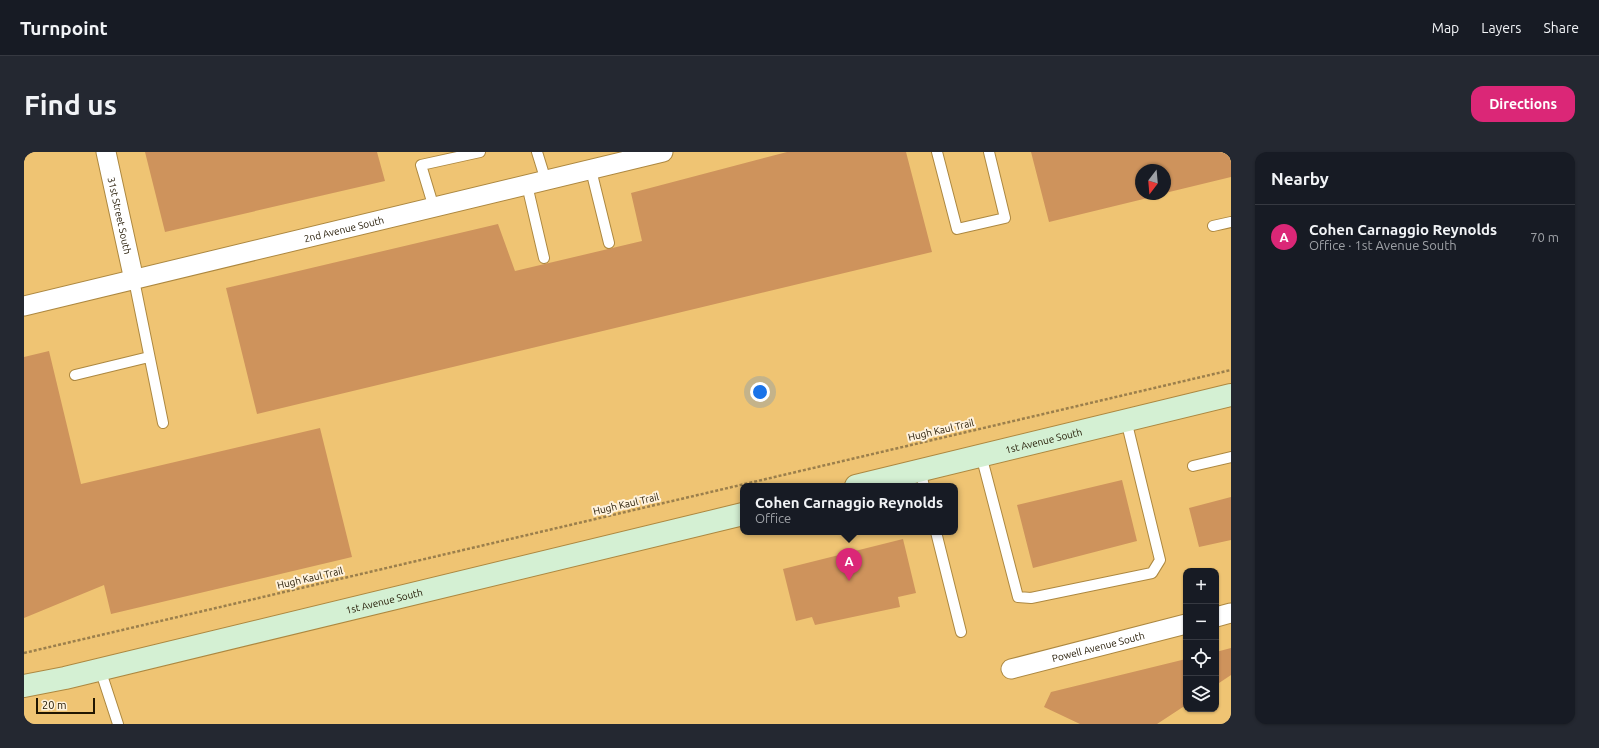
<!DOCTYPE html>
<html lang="en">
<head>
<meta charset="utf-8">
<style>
	body { margin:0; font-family:Ubuntu,sans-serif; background:#242831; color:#f1f3f6 }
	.controls { position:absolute; right:12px; bottom:12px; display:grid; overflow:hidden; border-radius:8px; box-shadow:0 1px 3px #0004 }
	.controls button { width:36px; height:36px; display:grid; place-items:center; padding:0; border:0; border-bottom:1px solid #363941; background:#171b24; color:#f1f3f6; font:20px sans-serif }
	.compass { position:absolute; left:1111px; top:12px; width:36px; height:36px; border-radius:50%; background:#171b24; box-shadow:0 1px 3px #0004; rotate:196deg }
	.scale { position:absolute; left:12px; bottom:10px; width:59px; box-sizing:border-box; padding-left:4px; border:2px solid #211601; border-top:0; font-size:11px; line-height:14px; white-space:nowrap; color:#211601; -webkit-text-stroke:3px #fef2dd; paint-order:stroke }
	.you { position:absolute; left:736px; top:240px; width:14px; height:14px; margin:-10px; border:3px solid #fff; border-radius:50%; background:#1a73e8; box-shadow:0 0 0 6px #1a73e833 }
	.badge { display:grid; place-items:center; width:26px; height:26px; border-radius:50%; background:#db2777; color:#fff; font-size:13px; font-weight:700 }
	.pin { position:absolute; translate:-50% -33px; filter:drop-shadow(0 1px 2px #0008) }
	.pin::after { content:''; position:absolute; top:21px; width:14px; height:12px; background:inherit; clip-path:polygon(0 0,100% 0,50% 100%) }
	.popup { position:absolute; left:716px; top:331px; width:218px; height:52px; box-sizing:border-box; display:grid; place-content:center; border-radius:8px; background:#171b24; filter:drop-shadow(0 1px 3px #0005); font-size:13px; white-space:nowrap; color:#9ea1a6 }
	.popup b { font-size:15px; color:#f1f3f6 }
	.popup::after { content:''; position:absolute; left:50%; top:100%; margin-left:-8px; border:8px solid transparent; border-top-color:#171b24 }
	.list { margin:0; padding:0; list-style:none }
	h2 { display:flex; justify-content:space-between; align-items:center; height:52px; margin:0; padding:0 16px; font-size:17px }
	h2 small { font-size:13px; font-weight:400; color:#9ea1a6 }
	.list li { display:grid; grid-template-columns:26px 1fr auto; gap:12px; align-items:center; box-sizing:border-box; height:64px; padding:0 16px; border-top:1px solid #363941 }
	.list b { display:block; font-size:15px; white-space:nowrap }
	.list p { margin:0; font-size:13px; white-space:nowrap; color:#9ea1a6 }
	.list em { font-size:13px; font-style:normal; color:#9ea1a6 }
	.icon { flex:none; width:22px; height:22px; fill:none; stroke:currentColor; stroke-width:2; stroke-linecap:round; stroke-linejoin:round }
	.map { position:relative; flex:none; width:1207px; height:572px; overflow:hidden; border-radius:12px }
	header { display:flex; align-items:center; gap:24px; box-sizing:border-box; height:56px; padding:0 20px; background:#171b24; border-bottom:1px solid #363941 }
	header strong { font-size:19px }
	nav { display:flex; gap:22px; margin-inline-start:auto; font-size:14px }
	.intro { display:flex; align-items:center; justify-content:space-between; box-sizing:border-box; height:96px; padding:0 24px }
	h1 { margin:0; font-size:28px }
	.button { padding:10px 18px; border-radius:12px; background:#db2777; color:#fff; font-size:14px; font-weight:700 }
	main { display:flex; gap:24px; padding:0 24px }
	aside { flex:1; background:#171b24; border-radius:12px; box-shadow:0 1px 3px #0004 }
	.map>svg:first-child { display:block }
</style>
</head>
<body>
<header>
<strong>Turnpoint</strong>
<nav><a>Map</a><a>Layers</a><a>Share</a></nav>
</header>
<div class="intro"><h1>Find us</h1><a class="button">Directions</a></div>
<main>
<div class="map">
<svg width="1207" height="572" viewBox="0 0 1207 572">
	<rect width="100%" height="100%" fill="#f4cd84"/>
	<path fill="#efc473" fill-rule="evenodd" d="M 0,0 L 1207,0 L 1207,572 L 0,572 ZM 1117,18 L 1141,18 L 1141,42 L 1117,42 ZM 719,334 L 931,334 L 931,380 L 719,380 ZM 1162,419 L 1192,419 L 1192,557 L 1162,557 Z"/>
	<path fill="#ce935c" d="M 121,0 L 353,0 L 361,29 L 141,80 Z
		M 763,0 L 882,0 L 908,100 L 233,262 L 202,136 L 474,72 L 491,119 L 618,89 L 607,41 Z
		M 1007,0 L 1207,0 L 1207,25 L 1141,41 L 1141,18 L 1117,18 L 1117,42 L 1136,43 L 1025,70 Z
		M 25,199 L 57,332 L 296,276 L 328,405 L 87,462 L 80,433 L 0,466 L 0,205 Z
		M 1098,328 L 1113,389 L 1009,416 L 993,353 Z
		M 1207,345 L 1207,388 L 1175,395 L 1165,356 Z
		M 879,387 L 892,441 L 874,445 L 876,455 L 791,473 L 788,465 L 772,469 L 759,417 Z
		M 1207,496 L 1207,523 L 1192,533 L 1192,500 Z
		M 1162,507 L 1162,553 L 1133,572 L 1056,572 L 1020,555 L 1027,540 Z"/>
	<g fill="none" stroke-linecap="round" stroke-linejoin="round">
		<g stroke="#ad8840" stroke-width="12">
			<path id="lane" d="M 513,0 L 522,29
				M 913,0 L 933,77 L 981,66 L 965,0
				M 567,18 L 585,91
				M 503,33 L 520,106
				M 410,56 L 397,13 L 456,0
				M 1189,74 L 1207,70
				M 110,128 L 139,271
				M 51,223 L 125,205
				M 957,303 L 994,445 L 1007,446 L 1128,421 L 1136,408 L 1102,268
				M 1169,314 L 1207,305
				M 896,318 L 900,334
				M 912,380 L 937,480
				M 76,517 L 94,572"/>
		</g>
		<g stroke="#ad8840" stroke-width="21">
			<g id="street">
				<path id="s1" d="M 82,0 L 110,128"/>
				<path id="s2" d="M 0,154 L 639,0"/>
				<path d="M 1192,465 L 1207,461"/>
				<path id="s3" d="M 987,517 L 1162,472"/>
			</g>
		</g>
		<g stroke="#ad8840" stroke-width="24">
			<g id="secondary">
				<path id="s4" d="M 832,334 L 1207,243"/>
				<path id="s5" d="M 0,534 L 41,526 L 719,362"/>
			</g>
		</g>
		<path stroke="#9b7f4c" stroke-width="2.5" stroke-dasharray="3 2" stroke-linecap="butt" d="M 0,501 L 1207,218"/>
		<use href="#lane" stroke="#fff" stroke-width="10"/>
		<use href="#street" stroke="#fff" stroke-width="19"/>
		<use href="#secondary" stroke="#d4f0d3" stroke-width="22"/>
	</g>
	<g text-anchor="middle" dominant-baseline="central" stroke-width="4" stroke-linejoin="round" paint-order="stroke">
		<g font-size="10" fill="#211601" stroke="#fef2dd">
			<text stroke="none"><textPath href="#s1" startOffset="65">31st Street South</textPath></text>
			<text stroke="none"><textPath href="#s2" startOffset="329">2nd Avenue South</textPath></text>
			<text transform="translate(917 278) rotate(-13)">Hugh Kaul Trail</text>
			<text stroke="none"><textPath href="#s4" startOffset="193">1st Avenue South</textPath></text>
			<text transform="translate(602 352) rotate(-13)">Hugh Kaul Trail</text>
			<text transform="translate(286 426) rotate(-13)">Hugh Kaul Trail</text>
			<text stroke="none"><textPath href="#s5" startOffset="370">1st Avenue South</textPath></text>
			<text stroke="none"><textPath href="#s3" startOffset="90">Powell Avenue South</textPath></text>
		</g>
	</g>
</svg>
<div class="controls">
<button>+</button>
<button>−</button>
<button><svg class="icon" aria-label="locate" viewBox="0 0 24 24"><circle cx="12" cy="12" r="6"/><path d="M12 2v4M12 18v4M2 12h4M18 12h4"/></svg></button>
<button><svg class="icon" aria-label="layers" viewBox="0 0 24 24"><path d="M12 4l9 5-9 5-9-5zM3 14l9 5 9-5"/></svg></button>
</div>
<svg class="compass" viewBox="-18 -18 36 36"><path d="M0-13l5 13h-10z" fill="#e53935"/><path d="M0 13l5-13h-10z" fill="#9ea1a6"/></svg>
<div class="scale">20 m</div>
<div class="you"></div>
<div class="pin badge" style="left:825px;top:429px">A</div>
<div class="popup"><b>Cohen Carnaggio Reynolds</b>Office</div>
</div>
<aside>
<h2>Nearby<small></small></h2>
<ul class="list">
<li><span class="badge">A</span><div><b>Cohen Carnaggio Reynolds</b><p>Office · 1st Avenue South</p></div><em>70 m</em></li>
</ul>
</aside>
</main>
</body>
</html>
